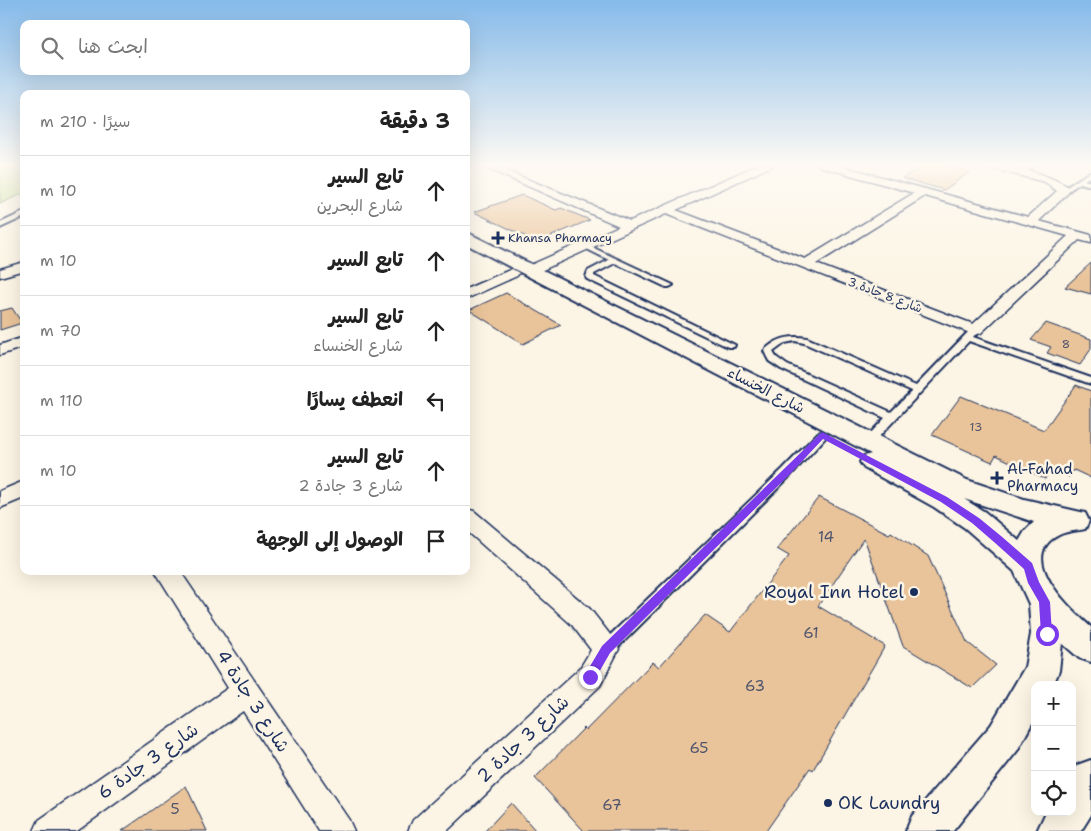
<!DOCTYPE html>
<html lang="ar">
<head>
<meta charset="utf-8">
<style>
	body { margin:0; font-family:"Shantell Sans","Playpen Sans Arabic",sans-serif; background:#f6f6f6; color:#222; direction:rtl }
	.controls { position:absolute; right:15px; bottom:15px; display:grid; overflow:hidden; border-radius:10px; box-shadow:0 5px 20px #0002 }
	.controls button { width:45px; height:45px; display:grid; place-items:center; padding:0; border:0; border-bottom:1px solid #e0e0e0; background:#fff; color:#222; font:25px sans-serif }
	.stop { position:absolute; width:15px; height:15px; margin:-11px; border:4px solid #7c3aed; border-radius:50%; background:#fff }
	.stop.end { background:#7c3aed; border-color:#fff; box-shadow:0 1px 5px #0008 }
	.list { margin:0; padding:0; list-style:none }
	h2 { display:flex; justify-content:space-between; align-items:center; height:65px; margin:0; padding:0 20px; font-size:21px }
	h2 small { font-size:16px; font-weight:400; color:#767676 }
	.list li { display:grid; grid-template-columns:32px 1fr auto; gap:15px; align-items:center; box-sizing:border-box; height:70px; padding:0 20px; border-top:1px solid #e0e0e0 }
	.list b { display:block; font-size:19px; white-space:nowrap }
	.list p { margin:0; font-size:16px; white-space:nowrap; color:#767676 }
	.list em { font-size:16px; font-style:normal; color:#767676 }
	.icon { flex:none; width:28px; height:28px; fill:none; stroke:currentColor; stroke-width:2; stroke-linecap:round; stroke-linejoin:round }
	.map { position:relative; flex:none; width:1091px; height:831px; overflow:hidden; direction:ltr }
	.search { position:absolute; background:#fff; box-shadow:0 5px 20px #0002; left:20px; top:20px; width:450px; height:55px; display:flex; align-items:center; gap:12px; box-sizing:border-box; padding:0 18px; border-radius:10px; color:#767676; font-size:19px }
	.panel { position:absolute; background:#fff; box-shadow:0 5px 20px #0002; left:20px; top:90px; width:450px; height:485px; border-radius:10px; direction:rtl }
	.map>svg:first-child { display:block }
</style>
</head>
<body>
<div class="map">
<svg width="1091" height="831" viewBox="0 0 1091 831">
	<rect width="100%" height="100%" fill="#fcf5e5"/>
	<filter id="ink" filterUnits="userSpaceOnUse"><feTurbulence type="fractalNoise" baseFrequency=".02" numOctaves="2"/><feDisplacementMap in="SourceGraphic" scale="10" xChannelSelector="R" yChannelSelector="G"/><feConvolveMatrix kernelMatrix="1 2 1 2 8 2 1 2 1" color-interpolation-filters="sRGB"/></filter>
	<g filter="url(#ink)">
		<path fill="#c8e096" stroke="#72887a" d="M 0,164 L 24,164 L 24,193 L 0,204 Z"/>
		<path fill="#e9c399" stroke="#1b2f5e" d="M 926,164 L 939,164 L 970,172 L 944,190 L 902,178 Z
			M 522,195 L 556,210 L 561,208 L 590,220 L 537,242 L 474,212 Z
			M 1091,263 L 1091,294 L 1065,287 Z
			M 506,293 L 561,325 L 523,344 L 469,310 Z
			M 12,308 L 22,323 L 0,330 L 0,311 Z
			M 1046,323 L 1091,339 L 1091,349 L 1080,365 L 1047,353 L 1051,347 L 1031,340 Z
			M 1076,385 L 1091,391 L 1091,478 L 1074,470 L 1069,477 L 1051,469 L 1045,479 L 996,455 L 992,462 L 932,435 L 961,396 L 1044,430 Z
			M 819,497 L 889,534 L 891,532 L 928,556 L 967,642 L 996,665 L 972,688 L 903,646 L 864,538 L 818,606 L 885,646 L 813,770 L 810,768 L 766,831 L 584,831 L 535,778 L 584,728 L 586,730 L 653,662 L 659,667 L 705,615 L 730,632 L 789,556 L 777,549 Z
			M 186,786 L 207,831 L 122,831 Z
			M 511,803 L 536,831 L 485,831 Z"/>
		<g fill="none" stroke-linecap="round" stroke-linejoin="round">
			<g stroke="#1b2f5e" stroke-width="4">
				<path id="service" d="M 1029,164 L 1035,164 L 1024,174 L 1020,174 L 1020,172 Z
					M 1091,171 L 1091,176 L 1084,180 L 1091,182 L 1091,186 L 1080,183 L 1065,193 L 1061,193 L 1061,191 Z
					M 24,212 L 24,217 L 0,228 L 0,223 Z
					M 585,244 L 673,285 L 669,287 L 666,287 L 615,263 L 594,274 L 594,276 L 735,345 L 734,347 L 728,347 L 587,279 L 586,277 L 588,271 L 609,260 L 583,247 L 583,245 Z
					M 975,327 L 979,330 L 973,337 L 1091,378 L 1091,384 L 969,341 L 872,444 L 864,444 L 863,442 L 864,440 L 885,418 L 781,369 L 769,361 L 764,351 C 776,338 790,335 807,338 L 916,386 L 972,328 ZM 795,341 L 804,343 L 912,391 L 891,412 L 787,365 L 776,357 L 773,352 L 785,343 Z
					M 822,432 L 826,433 L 827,435 L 826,437 L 791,475 L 611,654 L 606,655 L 601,654 L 599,649 L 601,644 L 783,469 L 818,433 Z"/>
			</g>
			<g stroke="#1b2f5e" stroke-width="3">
				<path id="minor" d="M 477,164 L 490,164 L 630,221 L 760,164 L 773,164 L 772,166 L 676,210 L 805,259 L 914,193 L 819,166 L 818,164 L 834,164 L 1028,217 L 1057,191 L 1045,182 L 981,166 L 980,164 C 1005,162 1045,173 1067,186 L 1069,192 L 1067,194 L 1039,221 L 1091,235 L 1091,243 L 1079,240 L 981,333 L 975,335 L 666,214 L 536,273 L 526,273 L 524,270 L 526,267 L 619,226 ZM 925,196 L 1068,236 L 973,324 L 816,264 Z
					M 24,262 L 24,270 L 0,277 L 0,269 Z
					M 512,269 L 519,273 L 517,276 L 466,299 L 466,289 Z
					M 24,337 L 24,347 L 0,355 L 0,345 Z
					M 24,481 L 24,498 L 0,508 L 0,491 Z
					M 466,509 L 474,511 L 590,609 L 615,641 L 619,649 L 600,686 L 447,831 L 408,831 L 413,820 L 580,668 L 591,650 L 572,625 L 466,530 Z
					M 155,571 L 180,571 L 349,820 L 354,831 L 319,831 L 243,711 L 77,831 L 34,831 L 39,820 L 228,688 Z"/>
			</g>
			<g stroke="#1b2f5e" stroke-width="4">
				<path id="tertiary" d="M 466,232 L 967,480 L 1024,499 L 1085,513 L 1089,521 L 1085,529 C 1077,531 1066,531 1059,535 C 1014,557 1071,610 1091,627 L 1091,662 L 1079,658 L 1062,643 L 1059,671 L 1053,685 L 1035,685 L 1035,718 L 1017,751 L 953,831 L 906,831 L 912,816 L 991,725 L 1025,667 L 1031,634 L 1029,604 L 1014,571 L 965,528 L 934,507 L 864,468 L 860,462 L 864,456 L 871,454 L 466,244 ZM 964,499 L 1034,522 L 1025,531 L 1019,541 L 985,512 Z
					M 1091,760 L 1091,815 L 1081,831 L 1037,831 L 1046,812 L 1072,812 L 1072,773 L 1077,765 Z"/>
			</g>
			<use href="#service" fill="#fcf5e5" fill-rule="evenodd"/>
			<use href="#minor" fill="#fcf5e5" fill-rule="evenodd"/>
			<use href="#tertiary" fill="#fcf5e5" fill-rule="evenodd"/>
		</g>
	</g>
	<linearGradient id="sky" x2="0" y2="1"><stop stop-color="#85baea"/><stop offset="0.59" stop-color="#fefaf3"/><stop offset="1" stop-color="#fefaf3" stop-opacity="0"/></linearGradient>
	<rect width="1091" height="280" fill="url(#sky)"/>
	<path fill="#7c3aed" d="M 822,432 L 947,497 L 979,518 L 1001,536 L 1032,563 L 1039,582 L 1050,602 L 1052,634 L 1051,637 L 1043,637 L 1041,634 L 1039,602 L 1028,583 L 1024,569 L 994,542 L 972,523 L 941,502 L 823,439 L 790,474 L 610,653 L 594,681 L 590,682 L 586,681 L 584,677 L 586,673 L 602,646 Z"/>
	<g fill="#1b2f5e" stroke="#fcf5e5" stroke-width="2">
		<path d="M495.5 230.5h5v5h5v5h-5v5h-5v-5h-5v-5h5z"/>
		<path d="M994.5 470.5h5v5h5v5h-5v5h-5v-5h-5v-5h5z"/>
		<circle cx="914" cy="592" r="5"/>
		<circle cx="828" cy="803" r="5"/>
	</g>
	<g text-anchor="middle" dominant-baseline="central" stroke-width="5" stroke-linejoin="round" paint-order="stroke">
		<g font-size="12" fill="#1b2f5e" stroke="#fcf5e5" text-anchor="start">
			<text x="508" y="238">Khansa Pharmacy</text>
		</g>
		<g font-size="12" fill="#1b2f5e" stroke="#fcf5e5">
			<text transform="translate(885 295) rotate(21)">شارع 8 جادة 3</text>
		</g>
		<g font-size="12" fill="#4e546d">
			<text x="1066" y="344">8</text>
			<text x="976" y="427">13</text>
		</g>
		<g font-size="15" fill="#1b2f5e" stroke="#fcf5e5">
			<text transform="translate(766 390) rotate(27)">شارع الخنساء</text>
		</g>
		<g font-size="15" fill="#1b2f5e" stroke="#fcf5e5" text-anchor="start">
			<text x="1007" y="469">Al-Fahad<tspan x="1007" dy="17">Pharmacy</tspan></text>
		</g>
		<g font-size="15" fill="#4e546d">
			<text x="826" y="537">14</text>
			<text x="811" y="633">61</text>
			<text x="755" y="686">63</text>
			<text x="699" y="748">65</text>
			<text x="612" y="805">67</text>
			<text x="175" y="809">5</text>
		</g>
		<g font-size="18" fill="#1b2f5e" stroke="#fcf5e5" text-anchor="end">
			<text x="904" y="592">Royal Inn Hotel</text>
			<text x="838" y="803" text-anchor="start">OK Laundry</text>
		</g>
		<g font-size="18" fill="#1b2f5e" stroke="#fcf5e5">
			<text transform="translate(253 701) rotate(57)">شارع 3 جادة 4</text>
			<text transform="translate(523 739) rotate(-43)">شارع 3 جادة 2</text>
			<text transform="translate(148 761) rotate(-35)">شارع 3 جادة 6</text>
		</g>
	</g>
</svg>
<div class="controls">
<button>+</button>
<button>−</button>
<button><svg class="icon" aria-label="locate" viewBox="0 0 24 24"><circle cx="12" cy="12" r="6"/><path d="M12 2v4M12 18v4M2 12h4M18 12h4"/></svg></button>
</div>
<div class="stop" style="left:1047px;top:634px"></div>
<div class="stop end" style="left:590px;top:677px"></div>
<div class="search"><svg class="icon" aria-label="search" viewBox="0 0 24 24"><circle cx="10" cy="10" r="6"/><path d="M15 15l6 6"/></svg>ابحث هنا</div>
<section class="panel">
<h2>3 دقيقة<small>سيرًا · 210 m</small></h2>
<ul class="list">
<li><svg class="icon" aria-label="ahead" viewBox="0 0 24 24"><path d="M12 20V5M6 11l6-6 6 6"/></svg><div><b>تابع السير</b><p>شارع البحرين</p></div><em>10 m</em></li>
<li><svg class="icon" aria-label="ahead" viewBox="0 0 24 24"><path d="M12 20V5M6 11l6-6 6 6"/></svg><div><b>تابع السير</b></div><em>10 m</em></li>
<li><svg class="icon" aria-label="ahead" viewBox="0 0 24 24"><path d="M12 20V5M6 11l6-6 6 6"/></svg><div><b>تابع السير</b><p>شارع الخنساء</p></div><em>70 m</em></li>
<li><svg class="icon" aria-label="left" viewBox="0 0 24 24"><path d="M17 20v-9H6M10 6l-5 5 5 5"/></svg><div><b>انعطف يسارًا</b></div><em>110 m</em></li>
<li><svg class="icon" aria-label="ahead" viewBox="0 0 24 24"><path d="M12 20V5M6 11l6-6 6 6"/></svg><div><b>تابع السير</b><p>شارع 3 جادة 2</p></div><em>10 m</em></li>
<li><svg class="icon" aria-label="arrive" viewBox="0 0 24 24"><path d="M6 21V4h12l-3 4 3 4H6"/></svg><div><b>الوصول إلى الوجهة</b></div></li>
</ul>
</section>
</div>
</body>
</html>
